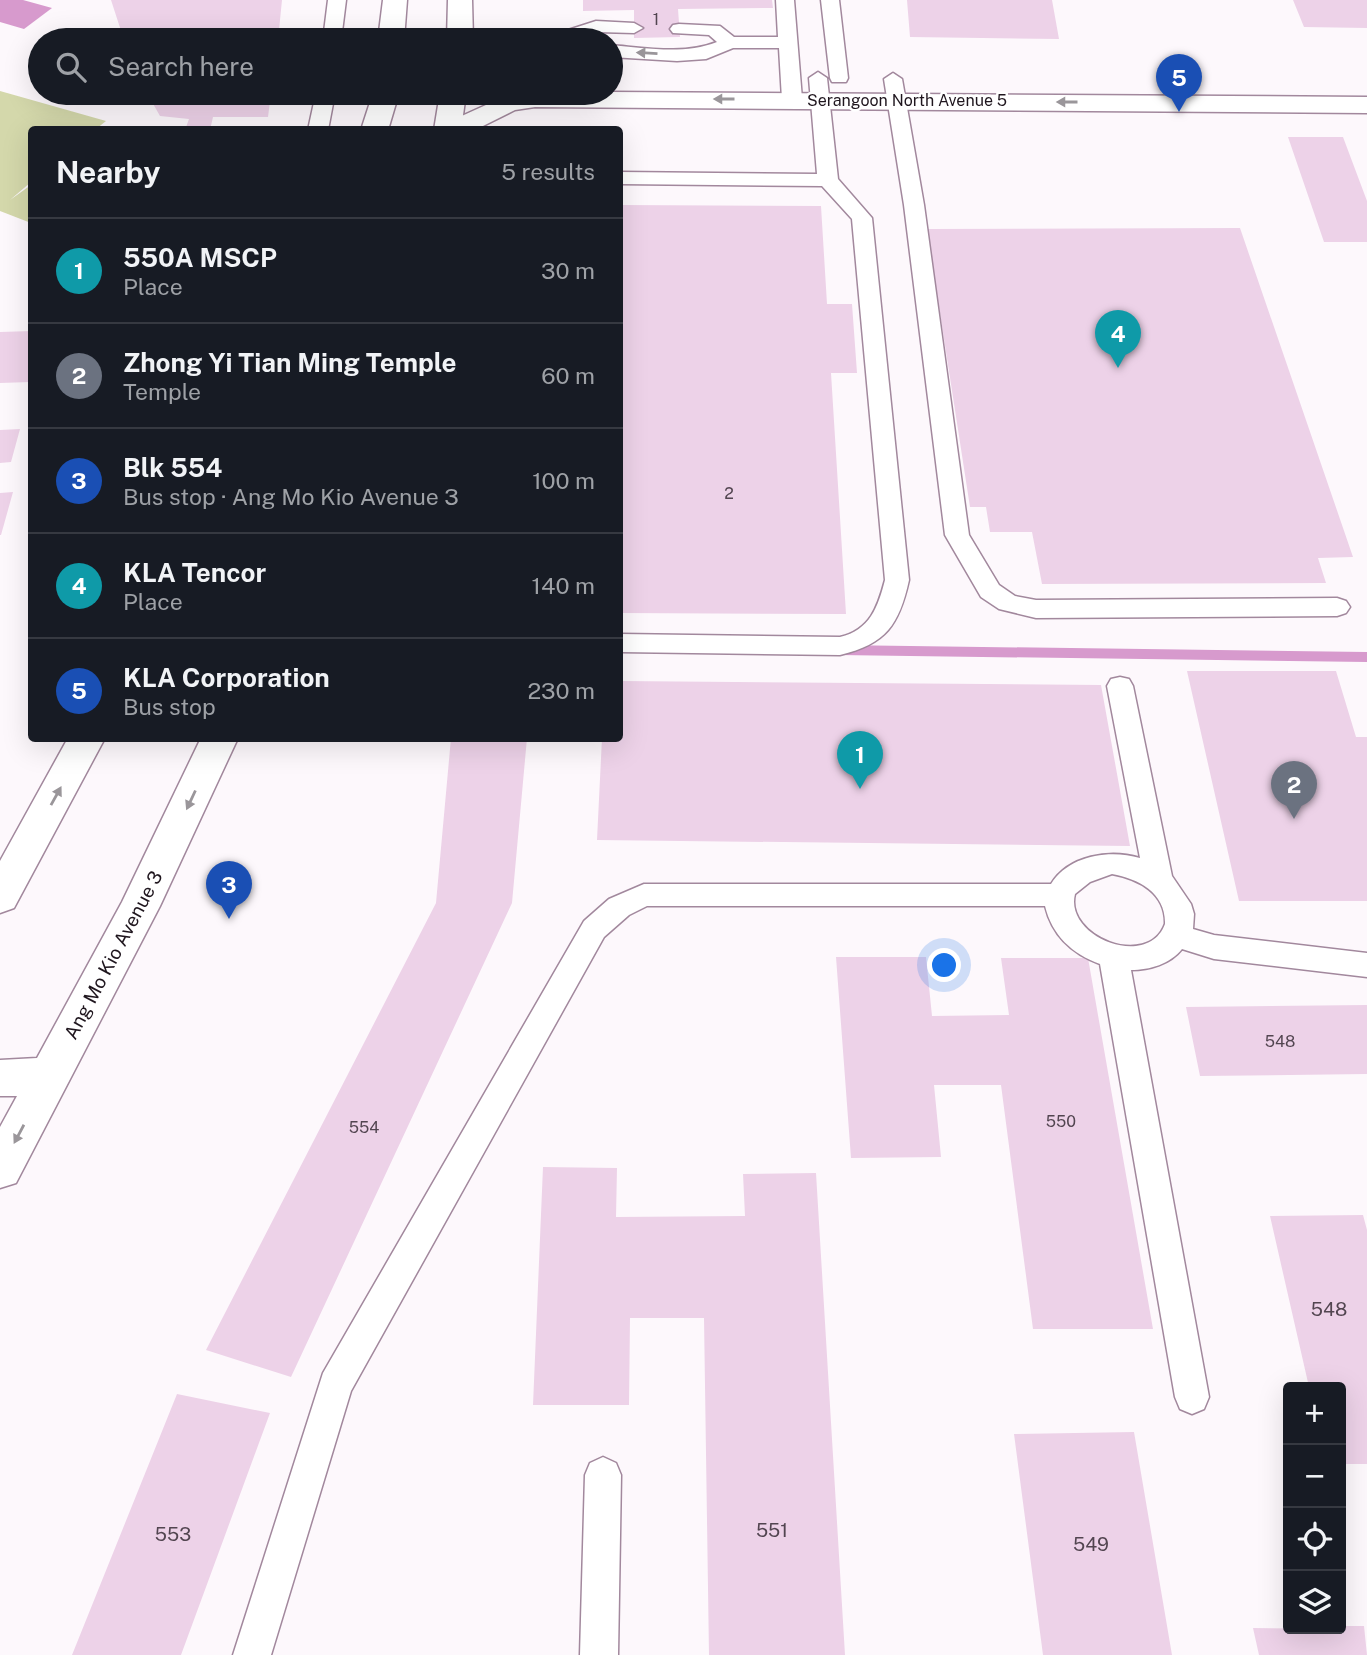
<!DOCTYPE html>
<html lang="en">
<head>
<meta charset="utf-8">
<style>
	body { margin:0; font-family:"Public Sans",sans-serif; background:#20242c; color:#f1f3f6 }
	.controls { position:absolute; right:21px; bottom:21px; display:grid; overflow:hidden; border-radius:7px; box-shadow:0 7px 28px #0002 }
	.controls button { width:63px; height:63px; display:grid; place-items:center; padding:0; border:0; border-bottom:2px solid #363941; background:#171b24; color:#f1f3f6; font:35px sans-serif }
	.you { position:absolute; left:945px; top:966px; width:24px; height:24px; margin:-18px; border:5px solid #fff; border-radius:50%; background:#1a73e8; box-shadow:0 0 0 10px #1a73e833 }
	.badge { display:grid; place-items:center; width:46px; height:46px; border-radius:50%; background:#0b8043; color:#fff; font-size:23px; font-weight:700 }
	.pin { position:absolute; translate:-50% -58px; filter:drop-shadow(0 2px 4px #0008) }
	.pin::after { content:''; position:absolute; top:37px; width:24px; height:21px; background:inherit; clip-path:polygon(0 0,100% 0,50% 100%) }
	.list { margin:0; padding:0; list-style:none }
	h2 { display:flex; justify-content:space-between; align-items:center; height:91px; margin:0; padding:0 28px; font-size:30px }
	h2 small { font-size:23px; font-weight:400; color:#9ea1a6 }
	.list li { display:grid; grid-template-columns:46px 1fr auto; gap:21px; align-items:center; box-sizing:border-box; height:105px; padding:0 28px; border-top:2px solid #363941 }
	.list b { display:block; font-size:26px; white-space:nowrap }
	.list p { margin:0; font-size:23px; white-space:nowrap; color:#9ea1a6 }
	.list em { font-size:23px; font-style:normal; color:#9ea1a6 }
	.icon { flex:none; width:38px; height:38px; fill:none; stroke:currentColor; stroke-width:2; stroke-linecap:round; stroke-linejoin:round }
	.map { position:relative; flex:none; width:1367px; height:1655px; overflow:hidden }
	.search { position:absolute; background:#171b24; box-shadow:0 7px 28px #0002; left:28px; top:28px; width:595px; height:77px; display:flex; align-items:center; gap:18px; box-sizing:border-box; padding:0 24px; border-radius:38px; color:#9ea1a6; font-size:26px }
	.panel { position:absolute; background:#171b24; box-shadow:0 7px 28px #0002; left:28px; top:126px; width:595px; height:616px; border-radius:7px }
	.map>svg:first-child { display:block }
</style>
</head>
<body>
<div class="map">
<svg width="1367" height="1655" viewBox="0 0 1367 1655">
	<rect width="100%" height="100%" fill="#fdf8fc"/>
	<path fill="#d4d8ab" d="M 0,91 L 106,121 L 96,129 L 32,130 L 31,182 L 10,200 L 31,185 L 31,223 L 0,211 Z"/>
	<path fill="#d79acd" d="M 0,0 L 23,0 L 52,8 L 24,29 L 0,22 Z"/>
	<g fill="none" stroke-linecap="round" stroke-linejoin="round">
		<path fill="#d79acd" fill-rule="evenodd" d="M 838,645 L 1367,652 L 1367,662 L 838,655 L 832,650 Z"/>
	</g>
	<path fill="#edd2e8" d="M 111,0 L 282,0 L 278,40 L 124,40 Z
		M 583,0 L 772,0 L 773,8 L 678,9 L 680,37 L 634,38 L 634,10 L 583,11 Z
		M 907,0 L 1052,0 L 1059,39 L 910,37 Z
		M 1293,0 L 1367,0 L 1367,28 L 1304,27 Z
		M 147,93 L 271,93 L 268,117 L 213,117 L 210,130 L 185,130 L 189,119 L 160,116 Z
		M 1288,137 L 1343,137 L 1367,201 L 1367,242 L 1324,242 Z
		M 620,205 L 821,206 L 827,304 L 852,304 L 857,373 L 831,373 L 846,614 L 620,613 Z
		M 1240,228 L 1353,557 L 1318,558 L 1326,583 L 1042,584 L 1032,532 L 990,532 L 986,507 L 970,507 L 927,229 Z
		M 32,331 L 30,382 L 0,383 L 0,332 Z
		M 20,429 L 11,462 L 0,463 L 0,430 Z
		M 13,492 L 1,535 L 0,535 L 0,493 Z
		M 1187,671 L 1336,671 L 1356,737 L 1367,737 L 1367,901 L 1239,901 Z
		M 620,681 L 1101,685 L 1130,846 L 597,840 L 602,738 L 620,738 Z
		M 451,738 L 527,738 L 512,903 L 291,1377 L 206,1350 L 436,903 Z
		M 836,957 L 926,957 L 932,1016 L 1009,1015 L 1001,958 L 1088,958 L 1153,1329 L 1033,1329 L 1001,1085 L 934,1085 L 941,1157 L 851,1158 Z
		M 1367,1005 L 1367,1074 L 1200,1076 L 1186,1007 Z
		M 543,1167 L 617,1168 L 616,1217 L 745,1216 L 743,1174 L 816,1173 L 845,1655 L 709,1655 L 704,1318 L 630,1318 L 629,1405 L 533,1405 Z
		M 1363,1215 L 1367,1230 L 1367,1464 L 1341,1464 L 1341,1387 L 1309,1387 L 1270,1216 Z
		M 177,1394 L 270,1413 L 181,1655 L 72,1655 Z
		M 1134,1432 L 1172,1655 L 1043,1655 L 1014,1434 Z
		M 1341,1626 L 1364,1626 L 1367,1655 L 1259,1655 L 1253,1628 L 1341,1629 Z"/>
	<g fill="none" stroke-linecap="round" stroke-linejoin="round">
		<g stroke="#a2889d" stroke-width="3">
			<path id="service" d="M 328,0 L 346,0 L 341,40 L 323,40 Z
				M 776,0 L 794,0 L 802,99 L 799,103 L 785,103 L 782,99 L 779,48 L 733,48 L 706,59 L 677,61 L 611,57 L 611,45 C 646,48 684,55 717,42 L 709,35 L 673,33 L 670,29 L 673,25 L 679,24 L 720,26 L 734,37 L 778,37 Z
				M 821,0 L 839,0 L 848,78 L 846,82 L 832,82 L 830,78 Z
				M 596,21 L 634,23 L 643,28 L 634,33 L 598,32 L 583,37 L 582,40 L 564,40 L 568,30 Z
				M 818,72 L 827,78 L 838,179 L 872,218 L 909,580 C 899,625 886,644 840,655 L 620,652 L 620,634 L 840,637 C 870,630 878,607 885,580 L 852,219 L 822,186 L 620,184 L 620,172 L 817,174 L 809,78 Z
				M 893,73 L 902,79 L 924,205 L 969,535 L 999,585 L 1015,596 L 1036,600 L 1337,598 L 1346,601 L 1350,607 L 1346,613 L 1337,616 L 1036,618 L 999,609 L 981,597 L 945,535 L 904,205 L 884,79 Z
				M 316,93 L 335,93 L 328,130 L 308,130 Z
				M 1120,677 L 1129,679 L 1133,686 L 1172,876 L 1191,904 L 1194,914 L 1193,929 L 1214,935 L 1367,953 L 1367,977 L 1214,959 L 1182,949 C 1170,964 1150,970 1131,970 L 1209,1397 L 1204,1409 L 1192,1414 L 1180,1409 L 1175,1397 L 1100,964 C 1072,954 1052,935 1045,906 L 647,906 L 629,915 L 604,937 L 351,1391 L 271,1655 L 233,1655 L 323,1373 L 584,921 L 609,899 L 644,884 L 1051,884 C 1069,855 1110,849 1140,858 L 1107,686 L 1111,679 ZM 1112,874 C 1139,879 1166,893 1165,924 C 1148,970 1064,937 1075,894 L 1090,882 Z
				M 603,1457 L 616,1463 L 621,1475 L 618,1655 L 580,1655 L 585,1475 L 590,1463 Z"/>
		</g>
		<g stroke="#a2889d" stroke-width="3">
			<path id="tertiary" d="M 611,92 L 1367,97 L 1367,113 L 535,107 L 515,110 L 475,130 L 440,130 L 444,124 L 508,95 Z"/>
		</g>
		<g stroke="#a2889d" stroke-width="3">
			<path id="trunk" d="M 383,0 L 407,0 L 404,40 L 378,40 Z
				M 448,0 L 472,0 L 473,40 L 447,40 Z
				M 373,93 L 399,93 L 388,130 L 361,130 Z
				M 440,93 L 466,93 L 461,130 L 434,130 Z
				M 68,738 L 105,738 L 14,908 L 0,913 L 0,861 Z
				M 201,738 L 238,738 L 160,906 L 16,1183 L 0,1188 L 0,1127 L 17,1096 L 0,1096 L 0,1060 L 37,1058 L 122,902 Z"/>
		</g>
		<use href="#service" fill="#fff" fill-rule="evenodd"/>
		<use href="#tertiary" fill="#fff" fill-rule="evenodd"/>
		<use href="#trunk" fill="#fff" fill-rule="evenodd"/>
	</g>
	<defs><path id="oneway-solid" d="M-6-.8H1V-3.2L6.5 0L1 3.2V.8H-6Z" transform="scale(1.75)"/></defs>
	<g fill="#9a969a">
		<use href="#oneway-solid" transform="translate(647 53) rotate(-177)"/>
		<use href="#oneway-solid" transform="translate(724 99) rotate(-180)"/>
		<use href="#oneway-solid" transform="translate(1067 102) rotate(-180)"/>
		<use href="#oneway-solid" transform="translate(56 796) rotate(-61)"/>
		<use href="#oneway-solid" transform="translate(191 800) rotate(115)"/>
		<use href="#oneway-solid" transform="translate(19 1134) rotate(118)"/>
	</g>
	<g text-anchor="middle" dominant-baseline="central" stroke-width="5" stroke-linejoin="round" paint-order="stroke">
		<g font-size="16" fill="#524550">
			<text x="656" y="19">1</text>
			<text x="729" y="493">2</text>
			<text x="1280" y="1041">548</text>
			<text x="1061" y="1121">550</text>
			<text x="364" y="1127">554</text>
		</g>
		<g font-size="16" fill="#1f161e" stroke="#fff">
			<text x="907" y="100">Serangoon North Avenue 5</text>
		</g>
		<g font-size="19" fill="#1f161e" stroke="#fff">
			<text transform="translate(113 955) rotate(-62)">Ang Mo Kio Avenue 3</text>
		</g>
		<g font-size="19" fill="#524550">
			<text x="1329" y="1309">548</text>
			<text x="772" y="1530">551</text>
			<text x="173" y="1534">553</text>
			<text x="1091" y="1544">549</text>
		</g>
	</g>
</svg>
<div class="controls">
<button>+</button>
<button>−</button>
<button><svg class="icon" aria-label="locate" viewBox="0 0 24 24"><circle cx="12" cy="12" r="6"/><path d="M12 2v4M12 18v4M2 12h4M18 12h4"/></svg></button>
<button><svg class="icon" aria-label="layers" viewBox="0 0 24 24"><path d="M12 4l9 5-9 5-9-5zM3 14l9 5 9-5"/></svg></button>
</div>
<div class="you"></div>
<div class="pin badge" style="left:860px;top:789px;background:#0f9aa8">1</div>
<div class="pin badge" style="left:1294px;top:819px;background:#6b7280">2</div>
<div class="pin badge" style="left:229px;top:919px;background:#1a4fb4">3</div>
<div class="pin badge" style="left:1118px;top:368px;background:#0f9aa8">4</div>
<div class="pin badge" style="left:1179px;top:112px;background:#1a4fb4">5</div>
<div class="search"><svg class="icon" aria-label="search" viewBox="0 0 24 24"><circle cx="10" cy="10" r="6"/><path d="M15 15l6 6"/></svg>Search here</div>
<section class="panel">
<h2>Nearby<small>5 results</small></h2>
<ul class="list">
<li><span class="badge" style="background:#0f9aa8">1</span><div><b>550A MSCP</b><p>Place</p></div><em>30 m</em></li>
<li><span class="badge" style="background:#6b7280">2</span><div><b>Zhong Yi Tian Ming Temple</b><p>Temple</p></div><em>60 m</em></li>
<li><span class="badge" style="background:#1a4fb4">3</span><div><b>Blk 554</b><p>Bus stop · Ang Mo Kio Avenue 3</p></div><em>100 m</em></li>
<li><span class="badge" style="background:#0f9aa8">4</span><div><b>KLA Tencor</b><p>Place</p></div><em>140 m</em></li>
<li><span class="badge" style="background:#1a4fb4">5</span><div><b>KLA Corporation</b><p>Bus stop</p></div><em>230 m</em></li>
</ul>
</section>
</div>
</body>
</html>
